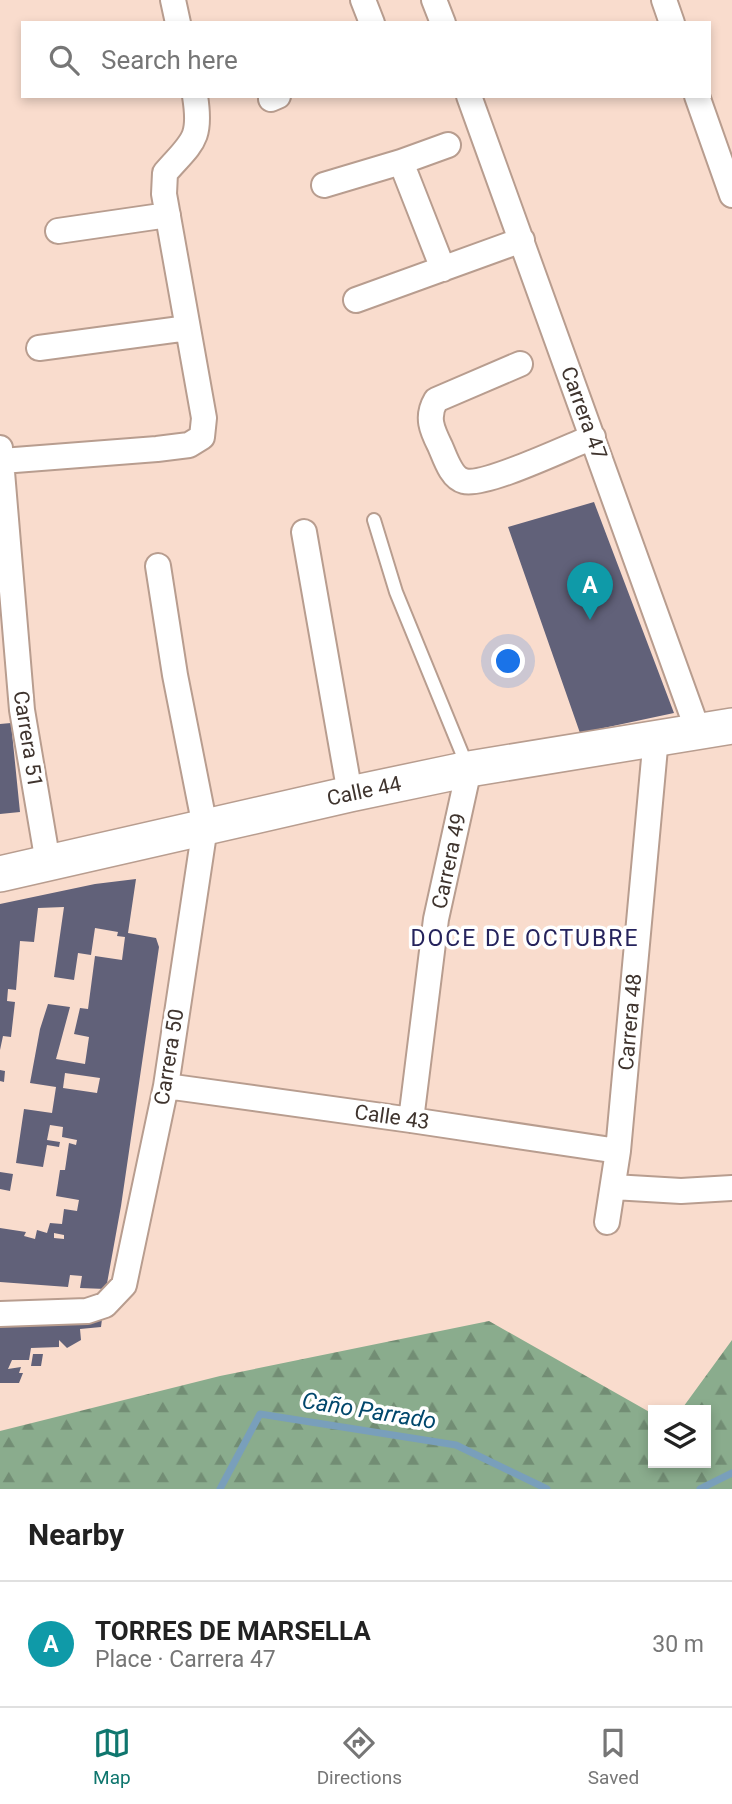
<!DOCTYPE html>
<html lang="en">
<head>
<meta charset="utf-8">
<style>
	body { margin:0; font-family:Roboto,sans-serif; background:#f6f6f6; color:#222 }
	.controls { position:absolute; right:21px; bottom:21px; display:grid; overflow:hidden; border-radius:0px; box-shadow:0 4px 10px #0003 }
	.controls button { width:63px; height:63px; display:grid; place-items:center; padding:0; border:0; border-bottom:2px solid #e0e0e0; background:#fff; color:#222; font:35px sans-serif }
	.you { position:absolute; left:509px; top:662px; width:24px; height:24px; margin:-18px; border:5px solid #fff; border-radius:50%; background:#1a73e8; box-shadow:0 0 0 10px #1a73e833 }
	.badge { display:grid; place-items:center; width:46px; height:46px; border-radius:50%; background:#0f766e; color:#fff; font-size:23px; font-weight:700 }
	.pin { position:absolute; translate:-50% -58px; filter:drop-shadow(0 2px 4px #0008) }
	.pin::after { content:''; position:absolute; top:37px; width:24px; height:21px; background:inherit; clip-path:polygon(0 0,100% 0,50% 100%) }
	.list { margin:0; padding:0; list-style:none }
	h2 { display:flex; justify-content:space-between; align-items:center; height:91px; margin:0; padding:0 28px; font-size:30px }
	h2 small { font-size:23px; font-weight:400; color:#767676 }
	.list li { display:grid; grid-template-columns:46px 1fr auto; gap:21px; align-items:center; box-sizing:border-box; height:126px; padding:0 28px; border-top:2px solid #e0e0e0 }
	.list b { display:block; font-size:26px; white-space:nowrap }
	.list p { margin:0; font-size:23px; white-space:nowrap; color:#767676 }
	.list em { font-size:23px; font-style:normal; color:#767676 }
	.icon { flex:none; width:38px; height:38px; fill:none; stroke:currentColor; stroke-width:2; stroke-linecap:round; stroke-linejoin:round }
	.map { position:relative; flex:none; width:732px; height:1489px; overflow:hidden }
	.search { position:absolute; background:#fff; box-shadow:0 4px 10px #0003; left:21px; right:21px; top:21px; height:77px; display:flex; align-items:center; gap:18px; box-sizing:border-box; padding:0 24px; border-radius:0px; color:#767676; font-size:26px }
	.sheet { height:217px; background:#fff }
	nav { display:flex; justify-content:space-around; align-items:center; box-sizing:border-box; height:98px; border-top:2px solid #e0e0e0; background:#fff; font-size:19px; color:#767676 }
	nav a { display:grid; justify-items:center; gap:4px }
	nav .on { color:#0f766e }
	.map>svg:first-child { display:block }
</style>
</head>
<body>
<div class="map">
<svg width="732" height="1489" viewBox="0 0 732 1489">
	<defs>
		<pattern id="forest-firs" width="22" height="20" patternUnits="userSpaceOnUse" patternTransform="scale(1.75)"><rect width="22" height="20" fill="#8aac8d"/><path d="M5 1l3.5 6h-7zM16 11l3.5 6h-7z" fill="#728d74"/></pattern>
	</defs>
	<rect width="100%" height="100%" fill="#f9dccd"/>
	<path fill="url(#forest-firs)" d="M 489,1321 L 653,1414 L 653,1463 L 706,1463 L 706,1410 L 681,1410 L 732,1340 L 732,1489 L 0,1489 L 0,1431 L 220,1376 Z"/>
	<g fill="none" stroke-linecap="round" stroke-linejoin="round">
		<path stroke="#799fbb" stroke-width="7" d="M 220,1489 L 260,1414 L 456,1445 L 547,1489
			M 700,1489 L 732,1473"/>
	</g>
	<path fill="#616179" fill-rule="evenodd" d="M 594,502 L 674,713 L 580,733 L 508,527 Z
		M 11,723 L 20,812 L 0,814 L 0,724 Z
		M 136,879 L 128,933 L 156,938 L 159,947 L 121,1206 L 106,1289 L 80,1288 L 82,1276 L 70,1275 L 68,1287 L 0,1282 L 0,1228 L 26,1232 L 24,1236 L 35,1239 L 37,1230 L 47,1233 L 50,1223 L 62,1224 L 64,1209 L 77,1211 L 79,1200 L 56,1196 L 60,1170 L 65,1170 L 69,1143 L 76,1145 L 77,1140 L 62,1137 L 63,1127 L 50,1125 L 47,1140 L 60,1142 L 59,1147 L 47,1145 L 43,1167 L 16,1163 L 24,1109 L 52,1113 L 56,1087 L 30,1083 L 40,1029 L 48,1004 L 70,1007 L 56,1059 L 85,1064 L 89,1037 L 74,1034 L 80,1008 L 88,1009 L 95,956 L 122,960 L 125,937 L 117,936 L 118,932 L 95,928 L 91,955 L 78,953 L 74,980 L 54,977 L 64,907 L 38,908 L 34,942 L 20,941 L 16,990 L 8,989 L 7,1001 L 15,1002 L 11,1037 L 3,1036 L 0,1050 L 0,904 L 95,884 ZM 65,1073 L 100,1078 L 97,1093 L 63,1088 ZM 54,1233 L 64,1235 L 64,1239 L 54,1238 Z
		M 0,1070 L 5,1071 L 4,1082 L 0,1081 Z
		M 0,1172 L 13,1174 L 10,1191 L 0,1189 Z
		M 102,1319 L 101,1327 L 80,1329 L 81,1340 L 67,1348 L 59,1340 L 59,1347 L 31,1348 L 29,1360 L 12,1360 L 8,1369 L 21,1367 L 19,1373 L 23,1373 L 19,1383 L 0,1383 L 0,1322 Z
		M 33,1354 L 43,1354 L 41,1366 L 31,1366 Z"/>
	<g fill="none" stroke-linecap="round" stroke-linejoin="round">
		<g stroke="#b89d8f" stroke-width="16">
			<path id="lane" d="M 374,520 L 396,592 L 468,768"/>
		</g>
		<g stroke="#b89d8f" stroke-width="28">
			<path id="street" d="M 173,0 L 178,23
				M 363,0 L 372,23
				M 434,0 L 443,23
				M 664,0 L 672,23
				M 469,96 L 698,731
				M 697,96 L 732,195
				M 271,99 L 278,96
				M 401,162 L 448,145
				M 324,185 L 401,162 L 443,269
				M 58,231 L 168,215
				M 356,300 L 522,240
				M 39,348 L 188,328
				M 520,364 L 436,400 C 426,417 432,430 440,446 C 445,457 451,478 464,481 C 485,487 569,446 593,437
				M 0,448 L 22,710 L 48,863
				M 2,461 L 157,449 L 189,445 L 202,437 L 204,418 L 164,194 L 165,173 C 192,142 202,140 195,96
				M 304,532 L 350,794
				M 166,1086 L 411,1120 L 618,1151
				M 411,1120 L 436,919 L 469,769
				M 613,1187 L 681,1191 L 732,1188
				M 607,1222 L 618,1151 L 656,737
				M 0,1314 L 87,1311 L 105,1305 L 124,1285 L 166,1086 L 205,827 L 175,675 L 158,566"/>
		</g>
		<g stroke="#b89d8f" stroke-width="38">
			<path id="secondary" d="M 0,874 L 350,794 L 469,769 L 732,726"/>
		</g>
		<use href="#lane" stroke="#fff" stroke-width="12"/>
		<use href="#street" stroke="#fff" stroke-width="24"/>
		<use href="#secondary" stroke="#fff" stroke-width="35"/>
	</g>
	<g text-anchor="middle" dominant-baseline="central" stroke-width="7" stroke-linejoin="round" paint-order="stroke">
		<g font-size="21" fill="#3f342e" stroke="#fff">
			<text transform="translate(584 413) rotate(70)">Carrera 47</text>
			<text transform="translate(28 739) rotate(81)">Carrera 51</text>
			<text transform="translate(364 791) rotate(-12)">Calle 44</text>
			<text transform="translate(449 861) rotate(-78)">Carrera 49</text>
			<text transform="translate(630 1022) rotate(-85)">Carrera 48</text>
			<text transform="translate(169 1057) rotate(-81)">Carrera 50</text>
			<text transform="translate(392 1117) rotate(8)">Calle 43</text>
		</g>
		<g font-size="23" letter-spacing="2" fill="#25235c" stroke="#fff">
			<text x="525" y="938">DOCE DE OCTUBRE</text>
		</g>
		<g font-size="23" font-style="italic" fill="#00476c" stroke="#fff">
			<text transform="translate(369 1411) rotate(9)">Caño Parrado</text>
		</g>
	</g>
</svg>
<div class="controls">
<button><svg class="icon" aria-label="layers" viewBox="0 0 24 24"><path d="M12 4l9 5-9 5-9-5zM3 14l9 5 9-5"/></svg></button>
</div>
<div class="you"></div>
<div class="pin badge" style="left:590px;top:620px;background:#0f9aa8">A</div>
<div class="search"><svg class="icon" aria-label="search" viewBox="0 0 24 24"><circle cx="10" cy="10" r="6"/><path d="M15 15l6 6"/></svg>Search here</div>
</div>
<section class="sheet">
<h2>Nearby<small></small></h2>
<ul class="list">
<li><span class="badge" style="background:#0f9aa8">A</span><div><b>TORRES DE MARSELLA</b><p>Place · Carrera 47</p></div><em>30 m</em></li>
</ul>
</section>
<nav>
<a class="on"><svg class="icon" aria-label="map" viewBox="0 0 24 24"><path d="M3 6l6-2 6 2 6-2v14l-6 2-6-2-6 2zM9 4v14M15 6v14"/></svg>Map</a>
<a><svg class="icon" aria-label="directions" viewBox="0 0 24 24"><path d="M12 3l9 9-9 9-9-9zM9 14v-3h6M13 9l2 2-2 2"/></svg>Directions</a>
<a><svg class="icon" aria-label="saved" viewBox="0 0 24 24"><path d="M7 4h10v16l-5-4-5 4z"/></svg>Saved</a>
</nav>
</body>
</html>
